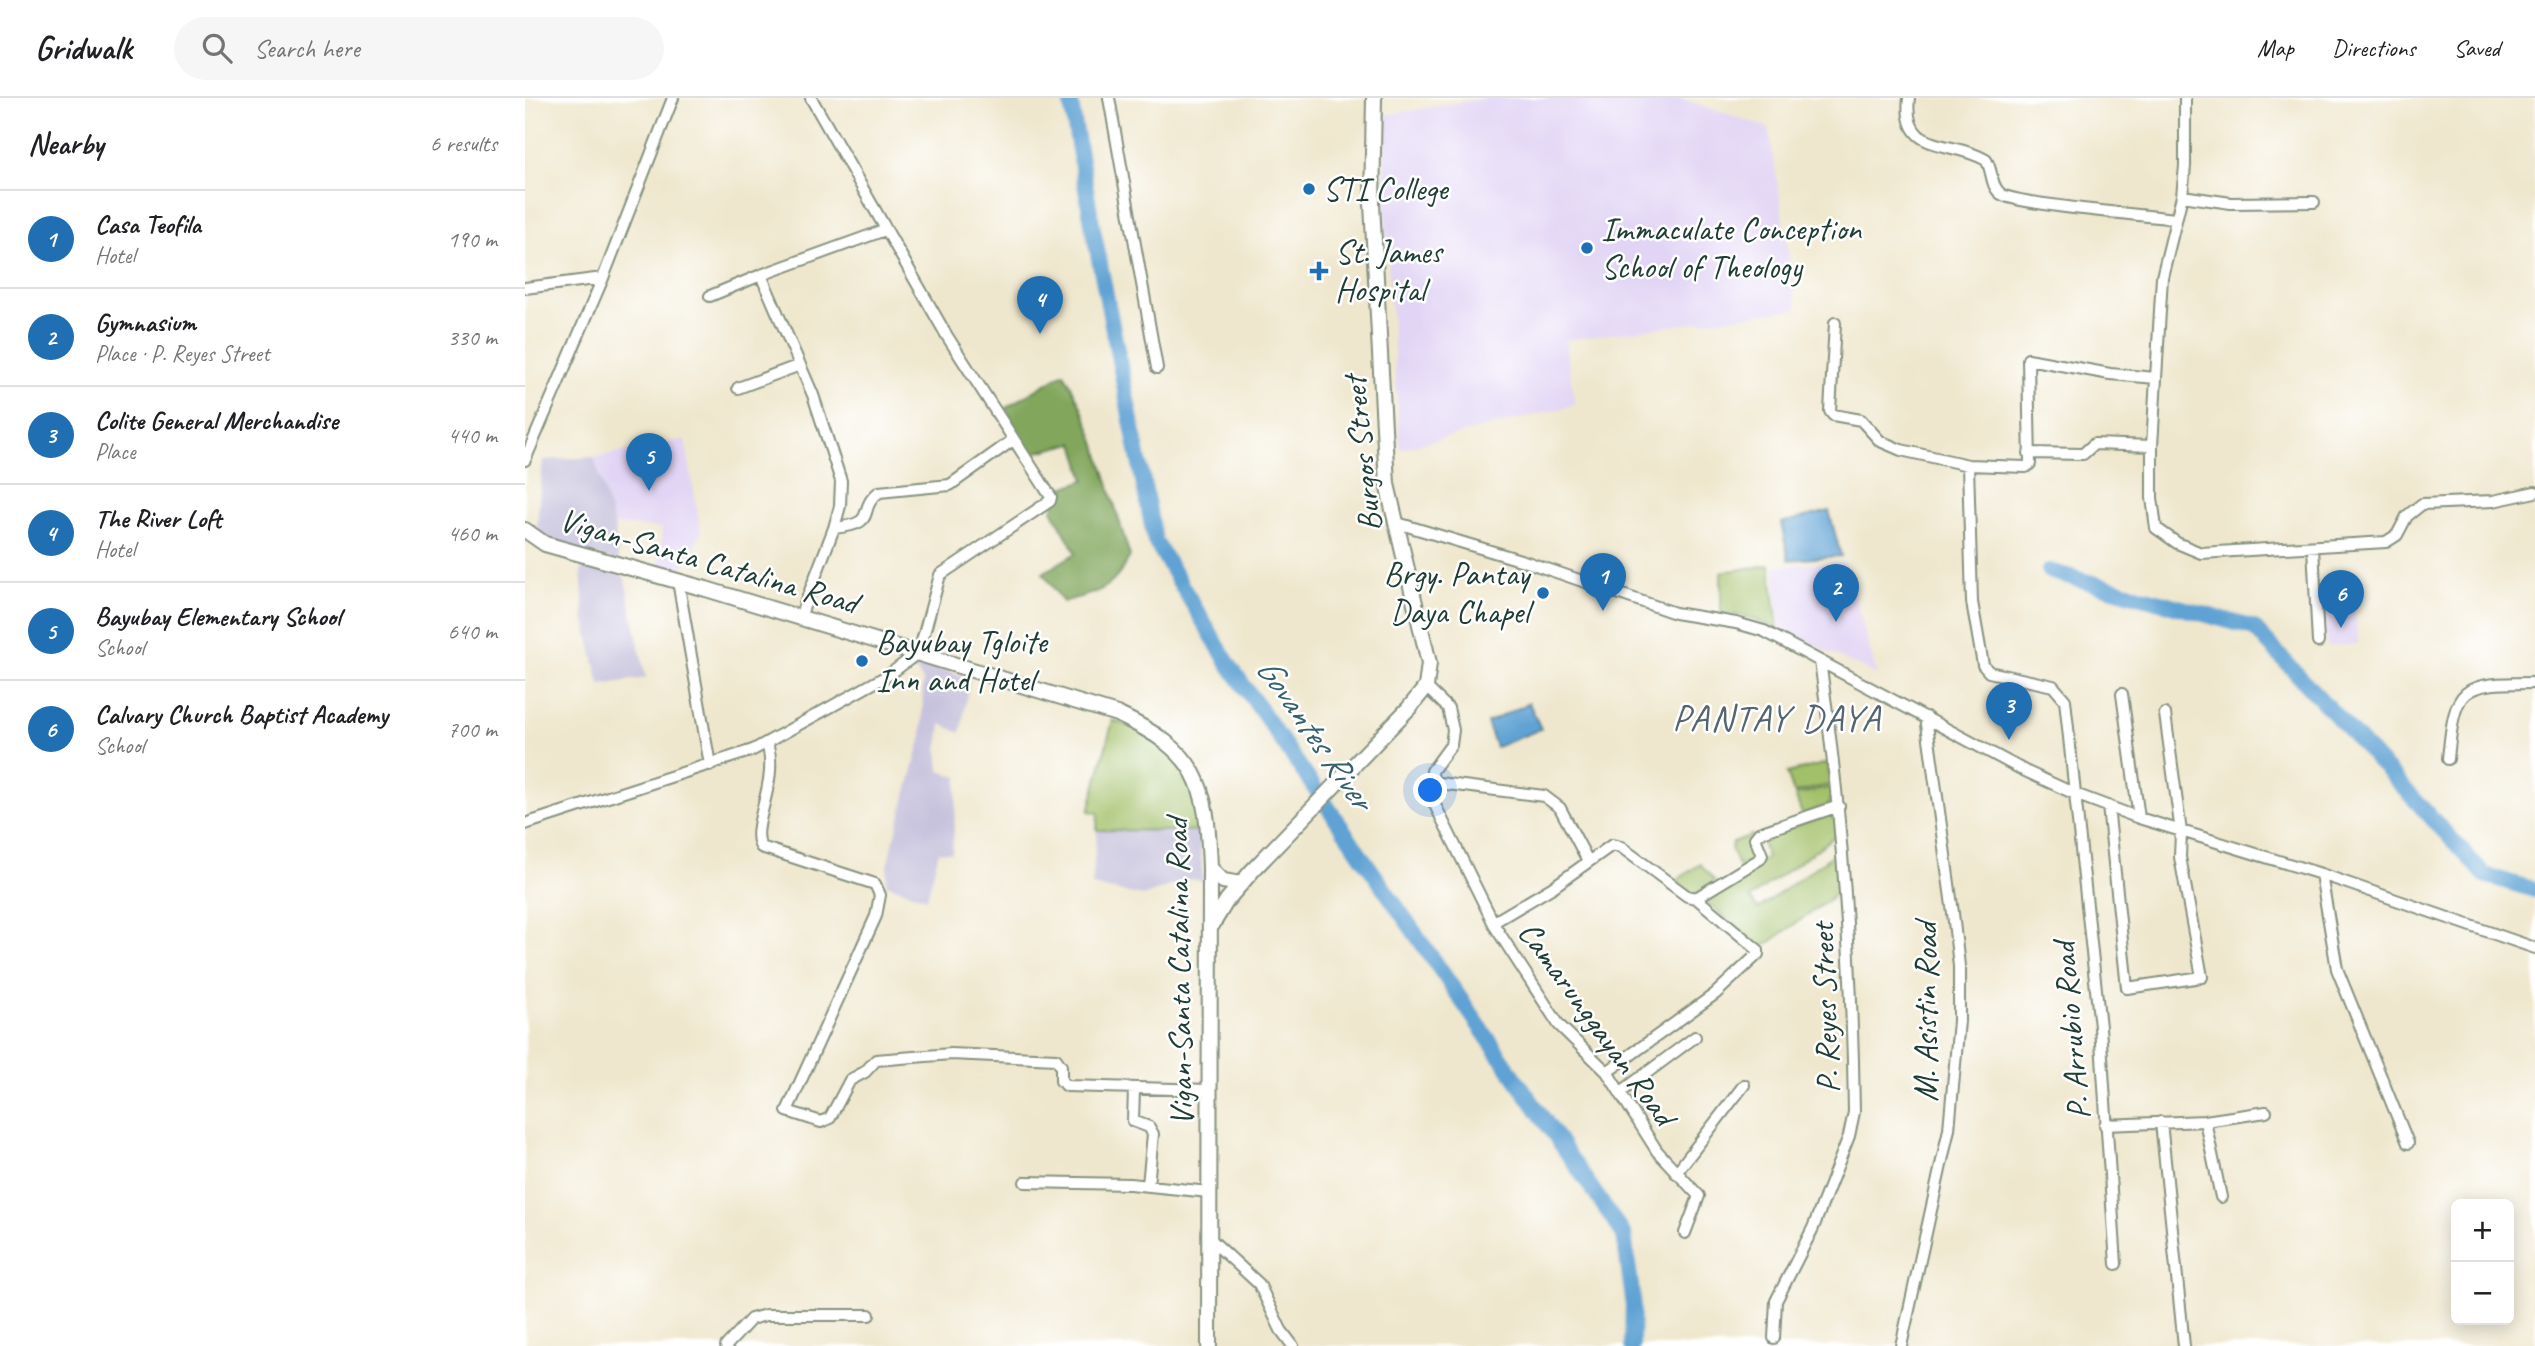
<!DOCTYPE html>
<html lang="en">
<head>
<meta charset="utf-8">
<style>
	body { margin:0; font-family:Caveat,sans-serif; background:#f6f6f6; color:#202124 }
	.controls { position:absolute; right:21px; bottom:21px; display:grid; overflow:hidden; border-radius:10px; box-shadow:0 4px 18px #0003 }
	.controls button { width:63px; height:63px; display:grid; place-items:center; padding:0; border:0; border-bottom:2px solid #e0e0e0; background:#fff; color:#202124; font:35px sans-serif }
	.you { position:absolute; left:906px; top:693px; width:24px; height:24px; margin:-18px; border:5px solid #fff; border-radius:50%; background:#1a73e8; box-shadow:0 0 0 10px #1a73e833 }
	.badge { display:grid; place-items:center; width:46px; height:46px; border-radius:50%; background:#1f6fb2; color:#fff; font-size:23px; font-weight:700 }
	.pin { position:absolute; translate:-50% -58px; filter:drop-shadow(0 2px 4px #0008) }
	.pin::after { content:''; position:absolute; top:37px; width:24px; height:21px; background:inherit; clip-path:polygon(0 0,100% 0,50% 100%) }
	.list { margin:0; padding:0; list-style:none }
	h2 { display:flex; justify-content:space-between; align-items:center; height:91px; margin:0; padding:0 28px; font-size:30px }
	h2 small { font-size:23px; font-weight:400; color:#757577 }
	.list li { display:grid; grid-template-columns:46px 1fr auto; gap:21px; align-items:center; box-sizing:border-box; height:98px; padding:0 28px; border-top:2px solid #e0e0e0 }
	.list b { display:block; font-size:26px; white-space:nowrap }
	.list p { margin:0; font-size:23px; white-space:nowrap; color:#757577 }
	.list em { font-size:23px; font-style:normal; color:#757577 }
	.icon { flex:none; width:38px; height:38px; fill:none; stroke:currentColor; stroke-width:2; stroke-linecap:round; stroke-linejoin:round }
	.map { position:relative; flex:none; width:2010px; height:1248px; overflow:hidden }
	header { display:flex; align-items:center; gap:42px; box-sizing:border-box; height:98px; padding:0 35px; background:#fff; border-bottom:2px solid #e0e0e0 }
	header strong { font-size:33px }
	nav { display:flex; gap:38px; margin-inline-start:auto; font-size:24px }
	.search { width:490px; height:63px; background:#f6f6f6; display:flex; align-items:center; gap:18px; box-sizing:border-box; padding:0 24px; border-radius:38px; color:#757577; font-size:26px }
	main { display:flex }
	aside { flex:1; background:#fff }
	.map>svg:first-child { display:block }
</style>
</head>
<body>
<header>
<strong>Gridwalk</strong>
<div class="search"><svg class="icon" aria-label="search" viewBox="0 0 24 24"><circle cx="10" cy="10" r="6"/><path d="M15 15l6 6"/></svg>Search here</div>
<nav><a>Map</a><a>Directions</a><a>Saved</a></nav>
</header>
<main>
<aside>
<h2>Nearby<small>6 results</small></h2>
<ul class="list">
<li><span class="badge">1</span><div><b>Casa Teofila</b><p>Hotel</p></div><em>190 m</em></li>
<li><span class="badge">2</span><div><b>Gymnasium</b><p>Place · P. Reyes Street</p></div><em>330 m</em></li>
<li><span class="badge">3</span><div><b>Colite General Merchandise</b><p>Place</p></div><em>440 m</em></li>
<li><span class="badge">4</span><div><b>The River Loft</b><p>Hotel</p></div><em>460 m</em></li>
<li><span class="badge">5</span><div><b>Bayubay Elementary School</b><p>School</p></div><em>640 m</em></li>
<li><span class="badge">6</span><div><b>Calvary Church Baptist Academy</b><p>School</p></div><em>700 m</em></li>
</ul>
</aside>
<div class="map">
<svg width="2010" height="1248" viewBox="0 0 2010 1248">
	<rect width="100%" height="100%" fill="#fff"/>
	<filter id="ink" filterUnits="userSpaceOnUse"><feTurbulence type="fractalNoise" baseFrequency=".0143" numOctaves="2"/><feDisplacementMap in="SourceGraphic" scale="14" xChannelSelector="R" yChannelSelector="G"/><feConvolveMatrix kernelMatrix="1 2 1 2 8 2 1 2 1" color-interpolation-filters="sRGB"/></filter>
	<filter id="wash" filterUnits="userSpaceOnUse"><feTurbulence type="fractalNoise" baseFrequency=".00686" numOctaves="4" result="noise"/><feDisplacementMap in="SourceGraphic" scale="28" xChannelSelector="R" yChannelSelector="G"/><feGaussianBlur stdDeviation="1.57" result="paint"/><feColorMatrix in="noise" values="0 0 0 0 0 0 0 0 0 0 0 0 0 0 0 0 0 1.4 0 .05"/><feComposite in="paint" operator="in"/></filter>
	<g filter="url(#wash)">
		<rect width="100%" height="100%" fill="#efe7cd"/>
		<path fill="#e1d4f4" d="M 959,0 L 1155,0 L 1244,30 L 1272,211 L 1040,242 L 1050,307 L 875,351 L 859,99 L 860,17 Z
			M 160,341 L 176,434 L 153,479 L 132,475 L 137,430 L 89,427 L 69,359 Z
			M 1320,464 L 1352,577 L 1255,531 L 1249,468 Z
			M 1830,511 L 1833,546 L 1802,549 L 1799,513 Z"/>
		<path fill="#c5c0db" d="M 69,359 L 89,427 L 94,464 L 39,449 L 11,435 L 18,362 Z
			M 56,466 L 99,478 L 121,580 L 75,587 L 59,518 Z
			M 394,564 L 445,580 L 436,635 L 416,626 L 413,651 L 415,673 L 433,679 L 427,755 L 414,753 L 402,800 L 361,786 L 363,764 L 397,638 L 398,583 L 392,574 L 382,572 Z
			M 572,732 L 674,733 L 678,783 L 662,781 L 618,798 L 567,788 Z"/>
		<path fill="#a2c068" stroke="#607e4e" stroke-width="2" d="M 1245,467 L 1253,531 L 1220,518 L 1196,515 L 1196,474 Z
			M 588,622 C 651,647 665,667 674,733 L 572,732 L 573,715 L 564,713 Z
			M 1303,665 L 1305,687 L 1269,695 L 1262,675 Z
			M 1308,689 L 1304,707 L 1277,716 L 1270,697 Z
			M 1311,714 L 1313,736 L 1225,800 L 1233,811 L 1316,751 L 1320,790 L 1235,851 L 1179,801 L 1242,759 L 1235,739 Z
			M 1227,737 L 1229,758 L 1222,766 L 1213,768 L 1206,750 L 1208,744 Z
			M 1175,766 L 1190,783 L 1170,797 L 1151,783 Z"/>
		<path fill="#81a65c" stroke="#507248" stroke-width="2" d="M 539,275 C 572,331 585,397 605,458 C 587,494 574,493 538,504 L 518,475 L 551,455 L 527,412 L 535,391 L 560,382 L 549,345 L 504,356 L 481,310 Z"/>
		<path fill="#5fa2d3" stroke="#3f7084" stroke-width="2" d="M 1304,413 L 1316,458 L 1264,462 L 1256,425 Z
			M 1004,605 L 1016,631 L 971,649 L 962,625 Z"/>
		<g fill="none" stroke-linecap="round" stroke-linejoin="round">
			<path stroke="#5fa2d3" stroke-width="16" d="M 545,0 L 568,131 L 630,443 L 703,565 L 1099,1137 L 1108,1202 L 1107,1248
				M 1524,473 L 1729,530 L 1960,777 L 2010,792"/>
		</g>
	</g>
	<g filter="url(#ink)">
		<g fill="none" stroke-linecap="round" stroke-linejoin="round">
			<g stroke="#879280" stroke-width="14">
				<path id="minor" d="M 584,0 L 632,270
					M 1384,0 C 1377,57 1426,41 1461,62 C 1468,72 1465,88 1476,96 C 1492,107 1621,117 1649,121
					M 1660,0 L 1660,68 L 1657,98 L 1637,179 L 1627,348 L 1627,400 L 1631,430 L 1652,445 L 1676,455 L 1861,444 L 1872,437 L 1882,418 L 1897,406 L 1968,403 L 2010,394
					M 1657,98 L 1706,105 L 1789,104
					M 0,190 L 78,180
					M 185,198 L 236,177
					M 1310,225 L 1305,313 L 1308,317 L 1336,322 L 1355,343 L 1376,352 L 1443,367 L 1501,369 L 1505,366 L 1503,261 L 1585,276 L 1631,280
					M 213,290 L 275,267
					M 1504,355 L 1558,356 L 1569,346 L 1627,348
					M 0,362 L 78,180 L 148,0
					M 1443,367 L 1447,504 L 1458,567 L 1464,574 L 1528,588 L 1540,602 L 1575,929 L 1591,1166
					M 869,424 L 1002,464 L 1150,515 L 1211,525 L 1239,533 L 1498,672 L 1550,696 L 1614,720 L 1796,776 L 2010,850
					M 309,430 C 356,425 330,413 354,394 L 425,387 L 488,342
					M 1788,449 L 1793,544
					M 153,483 L 185,667
					M 275,519 L 309,430 L 315,408 L 316,383 L 288,297 L 236,177 L 360,132
					M 901,589 L 923,610 L 928,632 L 926,647 L 907,673 L 910,707 L 971,830 L 1034,927 L 1082,974 L 1132,1053 L 1174,1098 L 1160,1135
					M 1597,596 L 1614,720
					M 242,646 C 255,683 224,729 236,749 L 350,786 L 355,797 L 351,818 L 262,1013 L 296,1024 L 305,1020 L 325,982 L 340,974 L 351,962 L 426,956 L 531,961 L 536,968 L 536,983 L 542,988 L 684,992
					M 1923,661 C 1930,587 1935,585 2010,585
					M 906,684 L 1019,698 L 1035,710 L 1063,763
					M 1583,708 L 1602,890 L 1677,879 L 1655,759 L 1656,734 L 1640,616
					M 0,726 L 228,652 L 365,576 L 394,554 L 415,477 L 525,403 L 526,399 L 422,238 L 286,0
					M 1796,776 L 1812,871 L 1883,1045
					M 969,824 L 1028,789 L 1087,747 L 1096,749 L 1162,798 L 1171,800 L 1235,761 L 1237,757 L 1230,740 L 1234,735 L 1314,708
					M 1082,974 L 1190,896 L 1233,856 L 1233,852 L 1171,800
					M 609,992 L 608,1023 L 624,1029 L 628,1036 L 623,1087
					M 1096,994 L 1170,939
					M 1680,1023 L 1696,1099
					M 1636,1024 L 1659,1248
					M 1580,1027 L 1680,1023 L 1741,1014
					M 1151,1075 L 1219,987
					M 500,1084 L 605,1086 L 684,1094
					M 684,1140 L 734,1186 L 756,1232 L 768,1248
					M 1249,1240 L 1251,1203 L 1288,1130 L 1324,1038 L 1329,1014 C 1327,862 1317,713 1295,563
					M 201,1248 L 226,1221 L 241,1217 L 344,1217
					M 1376,1248 L 1424,1031 L 1434,923 L 1434,868 L 1428,815 L 1401,619"/>
			</g>
			<g stroke="#879280" stroke-width="18">
				<path id="secondary" d="M 0,432 L 20,446 L 181,491 L 592,616 C 673,654 682,683 685,770 L 684,1248
					M 685,770 L 698,783 L 716,786
					M 687,827 L 702,802 L 727,773 L 884,610 L 901,589 L 904,565 L 862,386 L 847,106 L 849,0"/>
			</g>
			<use href="#minor" stroke="#fff" stroke-width="10"/>
			<use href="#secondary" stroke="#fff" stroke-width="14"/>
		</g>
	</g>
	<g fill="#1f6fb2" stroke="#fff" stroke-width="2.5">
		<circle cx="784" cy="91" r="7"/>
		<circle cx="1062" cy="150" r="7"/>
		<path d="M790.5 162.5h7v7h7v7h-7v7h-7v-7h-7v-7h7z"/>
		<circle cx="1018" cy="495" r="7"/>
		<circle cx="337" cy="563" r="7"/>
	</g>
	<g text-anchor="middle" dominant-baseline="central" stroke-width="5" stroke-linejoin="round" paint-order="stroke">
		<g font-size="33" fill="#1f3d34" stroke="#fff" text-anchor="start">
			<text x="798" y="91">STI College</text>
			<text x="1076" y="131">Immaculate Conception<tspan x="1076" dy="38">School of Theology</tspan></text>
			<text x="810" y="154">St. James<tspan x="810" dy="38">Hospital</tspan></text>
			<text x="1004" y="476" text-anchor="end">Brgy. Pantay<tspan x="1004" dy="38">Daya Chapel</tspan></text>
			<text x="351" y="544">Bayubay Tgloite<tspan x="351" dy="38">Inn and Hotel</tspan></text>
		</g>
		<g font-size="33" fill="#1f3d34" stroke="#fff">
			<text transform="translate(837 356) rotate(-96)">Burgos Street</text>
			<text transform="translate(184 463) rotate(16)">Vigan-Santa Catalina Road</text>
			<text transform="translate(654 874) rotate(-91)">Vigan-Santa Catalina Road</text>
			<text transform="translate(1300 910) rotate(-92)">P. Reyes Street</text>
			<text transform="translate(1401 914) rotate(-90)">M. Asistin Road</text>
			<text transform="translate(1072 925) rotate(54)">Camarunggayan Road</text>
			<text transform="translate(1546 933) rotate(-95)">P. Arrubio Road</text>
		</g>
		<g font-size="35" font-style="italic" fill="#35606c" stroke="#fff">
			<text transform="translate(790 635) rotate(55)">Govantes River</text>
		</g>
		<g font-size="37" letter-spacing="2" fill="#546570" stroke="#fff">
			<text x="1252" y="619">PANTAY DAYA</text>
		</g>
	</g>
</svg>
<div class="controls">
<button>+</button>
<button>−</button>
</div>
<div class="you"></div>
<div class="pin badge" style="left:1078px;top:513px">1</div>
<div class="pin badge" style="left:1311px;top:524px">2</div>
<div class="pin badge" style="left:1484px;top:642px">3</div>
<div class="pin badge" style="left:515px;top:236px">4</div>
<div class="pin badge" style="left:124px;top:393px">5</div>
<div class="pin badge" style="left:1816px;top:530px">6</div>
</div>
</main>
</body>
</html>
